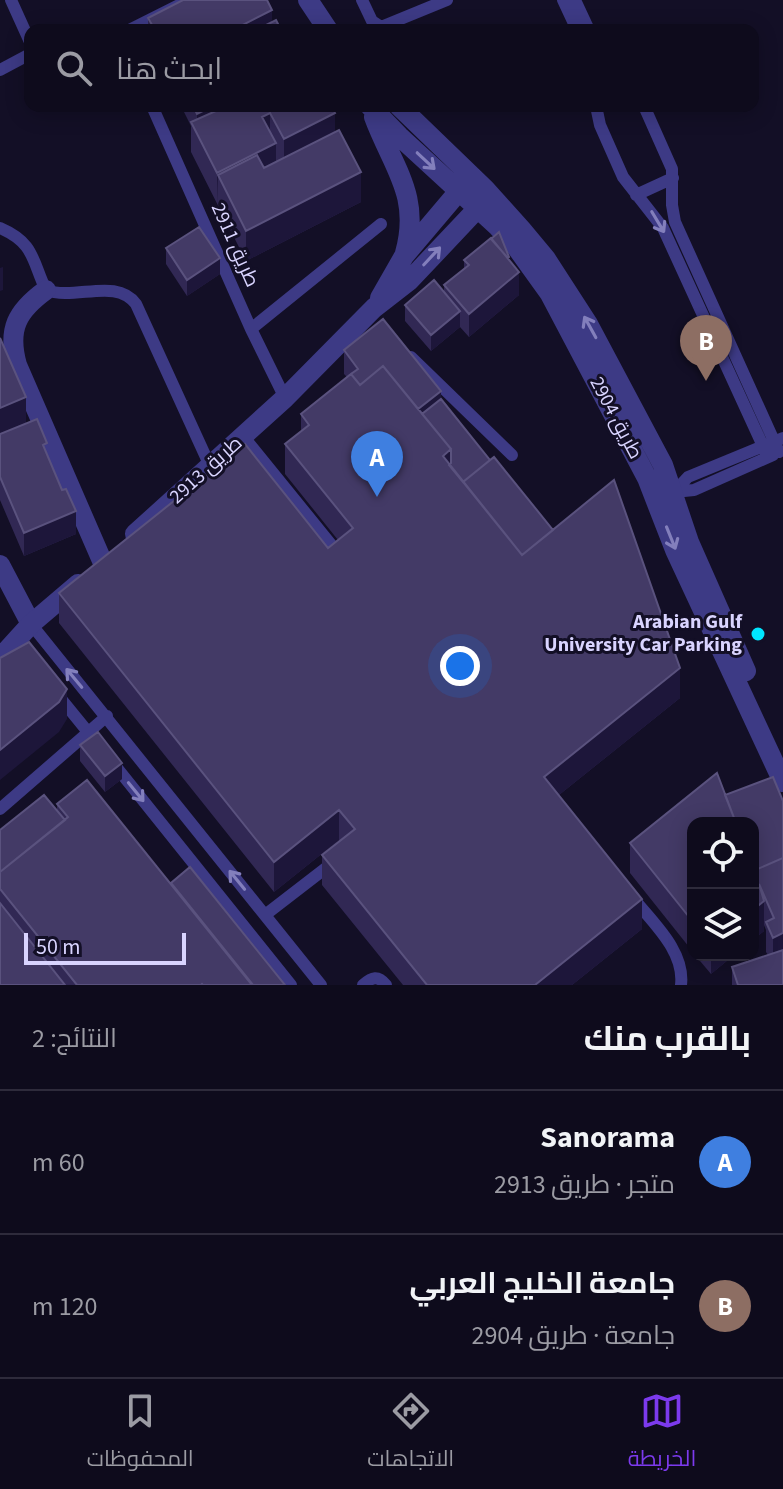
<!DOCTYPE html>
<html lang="ar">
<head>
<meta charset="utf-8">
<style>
	body { margin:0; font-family:"Source Sans 3",Cairo,sans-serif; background:#171425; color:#f1f3f6; direction:rtl }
	.controls { position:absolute; right:24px; bottom:24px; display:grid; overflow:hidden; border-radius:16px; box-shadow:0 4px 20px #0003 }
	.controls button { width:72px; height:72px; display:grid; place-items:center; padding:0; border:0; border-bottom:2px solid #2e2b3b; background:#0e0b1c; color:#f1f3f6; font:40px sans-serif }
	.scale { position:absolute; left:24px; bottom:20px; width:162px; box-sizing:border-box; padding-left:8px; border:4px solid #d9d4ff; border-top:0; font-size:22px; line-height:28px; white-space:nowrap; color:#d9d4ff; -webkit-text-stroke:6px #130f26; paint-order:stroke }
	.you { position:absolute; left:460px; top:666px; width:28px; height:28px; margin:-20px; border:6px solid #fff; border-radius:50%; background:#1a73e8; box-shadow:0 0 0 12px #1a73e833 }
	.badge { display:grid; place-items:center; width:52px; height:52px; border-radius:50%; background:#7c3aed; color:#fff; font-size:26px; font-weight:700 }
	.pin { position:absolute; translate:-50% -66px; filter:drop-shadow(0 2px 4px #0008) }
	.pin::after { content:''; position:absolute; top:42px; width:28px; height:24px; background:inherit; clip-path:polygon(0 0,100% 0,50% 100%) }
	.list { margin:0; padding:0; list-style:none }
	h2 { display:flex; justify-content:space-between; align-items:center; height:104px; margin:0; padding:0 32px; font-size:34px }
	h2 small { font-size:26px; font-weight:400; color:#9b9ba3 }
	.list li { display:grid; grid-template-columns:52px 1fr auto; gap:24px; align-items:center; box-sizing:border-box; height:144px; padding:0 32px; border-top:2px solid #2e2b3b }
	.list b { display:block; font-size:30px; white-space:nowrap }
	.list p { margin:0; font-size:26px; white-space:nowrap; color:#9b9ba3 }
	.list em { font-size:26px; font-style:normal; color:#9b9ba3 }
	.icon { flex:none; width:44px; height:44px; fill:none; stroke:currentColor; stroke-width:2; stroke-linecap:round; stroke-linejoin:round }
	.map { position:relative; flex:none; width:783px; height:985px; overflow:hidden; direction:ltr }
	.search { position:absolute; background:#0e0b1c; box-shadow:0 4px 20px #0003; left:24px; right:24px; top:24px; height:88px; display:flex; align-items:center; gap:20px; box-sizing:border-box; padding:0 28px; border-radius:16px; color:#9b9ba3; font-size:30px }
	.sheet { height:392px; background:#0e0b1c }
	nav { display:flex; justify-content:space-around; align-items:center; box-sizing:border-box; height:112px; border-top:2px solid #2e2b3b; background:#0e0b1c; font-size:22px; color:#9b9ba3 }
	nav a { display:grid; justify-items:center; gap:4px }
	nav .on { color:#7c3aed }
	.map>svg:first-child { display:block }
</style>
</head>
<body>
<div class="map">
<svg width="783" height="985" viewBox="0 0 783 985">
	<rect width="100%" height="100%" fill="#130f26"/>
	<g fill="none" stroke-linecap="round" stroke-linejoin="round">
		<path stroke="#3d3a85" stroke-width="12" d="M 11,0 L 30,42
			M 362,0 L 372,21 L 381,27 L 447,0
			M 563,0 L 577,30
			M 575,0 L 589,30
			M 129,30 L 189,0
			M 0,70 L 30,54
			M 152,106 L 251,329 L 285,398
			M 596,106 L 600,125 L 623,177 L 663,228 L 768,457
			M 644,106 L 672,169 L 672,205 L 675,222 L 779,452
			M 636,195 L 673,178
			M 0,228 C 35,243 32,261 46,290 C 75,301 116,277 136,304 L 210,466
			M 251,329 L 381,224
			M 411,357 L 512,455
			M 243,436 L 342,558
			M 674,492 L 688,477 L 783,438
			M 674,492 L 694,490 L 773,455
			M 31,624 L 321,985
			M 57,694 L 101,748
			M 113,763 L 291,985
			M 0,809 L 107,716
			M 634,899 C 653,923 685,951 681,985
			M 265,915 L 335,861
			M 363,985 C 372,977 378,975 386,985"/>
		<path stroke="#3d3a85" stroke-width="20" d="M 46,290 C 17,311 7,329 17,365 L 103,563
			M 0,565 L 31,624"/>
		<path stroke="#3d3a85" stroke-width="20" d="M 308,0 L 328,30
			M 370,106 L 399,136 L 498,227 L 517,248 L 550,294 L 647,478 L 675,550 L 783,782
			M 399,106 L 485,189 L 521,229 L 546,259 L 588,324 L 663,465 L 689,542 L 746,671
			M 374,117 C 393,168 421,195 405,253
			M 380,298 L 404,256 L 459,191 L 469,189
			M 135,534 L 285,398 L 374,308 L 410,280 L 478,208 L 480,197
			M 0,658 L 31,624 L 78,584"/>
	</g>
	<path fill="#312854" d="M 148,18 L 272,22 L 281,30 L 148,30 Z
		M 181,106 L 331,106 L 335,132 L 361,202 L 246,261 L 191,152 L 191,126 Z
		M 166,248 L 220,274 L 187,296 L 166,264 Z
		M 464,260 L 509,260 L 519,295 L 469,337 L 460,327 L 431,351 L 405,321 L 405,305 L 444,293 L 444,285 L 464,269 Z
		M 0,338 L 26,424 L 47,456 L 76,534 L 24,556 L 0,500 Z
		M 344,350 L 441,399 L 680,698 L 559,795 L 642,929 L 572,985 L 403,985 L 322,885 L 322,855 L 340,841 L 339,840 L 274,892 L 59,623 L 59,593 L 328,548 L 338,540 L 285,474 L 285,444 L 301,432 L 301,414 L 347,377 L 344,374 Z
		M 80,745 L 122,779 L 105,792 L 80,761 Z
		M 773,777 L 783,985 L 732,985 L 732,967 L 768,955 L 766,952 L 766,930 L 764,925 L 764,931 L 753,940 L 753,823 L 693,823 L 693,952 L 630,873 L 630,843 L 725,795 Z
		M 57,804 L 171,884 L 285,985 L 0,985 L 0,830 L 57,811 Z
		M 695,955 L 734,955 L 711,974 Z"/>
	<path fill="#1d163a" d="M 272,10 L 272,30 L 233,30 Z
		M 213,106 L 245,106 L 197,134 L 197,114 Z
		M 270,113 L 270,143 L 262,117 Z
		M 335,113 L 335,143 L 284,169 L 284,139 Z
		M 276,143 L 276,173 L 218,175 L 217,203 L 217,173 Z
		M 361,172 L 361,202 L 246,261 L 246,231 Z
		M 220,258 L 220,274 L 187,296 L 187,280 Z
		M 3,267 L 3,290 L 0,291 L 0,268 Z
		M 519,272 L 519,295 L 469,337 L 469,314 Z
		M 460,311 L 460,327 L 431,351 L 431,335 Z
		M 441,391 L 441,415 L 423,429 L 415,412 Z
		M 26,397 L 26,427 L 0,438 L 0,408 Z
		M 451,449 L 451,479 L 443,456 Z
		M 76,511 L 76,534 L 24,556 L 24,533 Z
		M 680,668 L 680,698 L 544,807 L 544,777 Z
		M 67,689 L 67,719 L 59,732 L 0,780 L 0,750 Z
		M 122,763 L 122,779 L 105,792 L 105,776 Z
		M 339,810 L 339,840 L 274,892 L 274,862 Z
		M 642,899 L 642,929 L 572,985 L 535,985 Z
		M 764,901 L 764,931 L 753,940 L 753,910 Z
		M 783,933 L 783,963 L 773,968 L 773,938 Z
		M 711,955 L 734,955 L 711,974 Z"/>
	<path fill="#433a66" stroke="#5a527e" stroke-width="2" d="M 183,0 L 267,0 L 272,10 L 233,30 L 155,30 L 148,18 Z
		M 276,20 L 281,30 L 256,30 Z
		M 193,106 L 213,106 L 197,114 Z
		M 227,106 L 331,106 L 335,113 L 284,139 L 270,113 L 262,117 L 276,143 L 217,173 L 191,122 Z
		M 339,130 L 361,172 L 246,231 L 218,175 L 257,155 L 264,168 Z
		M 199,227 L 220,258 L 187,280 L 166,248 Z
		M 499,232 L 509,257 L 508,258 L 491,239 Z
		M 491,238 L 519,272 L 469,314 L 444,285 L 469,265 L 464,260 Z
		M 434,280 L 460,311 L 431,335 L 405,305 Z
		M 383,319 L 441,391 L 418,409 L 383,366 L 360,385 L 351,374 L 358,369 L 344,350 Z
		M 0,338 L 26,397 L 0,408 Z
		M 383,366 L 451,449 L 443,456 L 522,555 L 614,480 L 680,668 L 544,777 L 642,899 L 535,985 L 427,985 L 322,855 L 355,829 L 339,810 L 274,862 L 59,593 L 245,444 L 328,548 L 353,528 L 285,444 L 309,425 L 301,414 L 351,374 L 360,385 Z
		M 441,399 L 490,460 L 463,482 L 449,465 L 451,463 L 451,449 L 422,414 Z
		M 37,419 L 47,443 L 43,445 L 62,490 L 66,489 L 76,511 L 24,533 L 0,477 L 0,434 Z
		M 494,457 L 553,530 L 522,555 L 463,482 Z
		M 29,642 L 67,689 L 59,702 L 0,750 L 0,658 Z
		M 98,732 L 122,763 L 105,776 L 80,745 Z
		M 717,773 L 736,823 L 693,823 L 693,922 L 630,843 Z
		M 773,777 L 783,801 L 783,858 L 753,871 L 753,823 L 736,823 L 725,795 Z
		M 87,780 L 252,985 L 203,985 L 202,984 L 201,985 L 77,985 L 0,889 L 0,872 L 68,817 L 57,804 Z
		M 44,795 L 65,820 L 0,872 L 0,830 Z
		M 783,858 L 783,933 L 773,938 L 766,922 L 774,918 L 759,884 L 764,901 L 753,910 L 753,871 Z
		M 190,867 L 285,985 L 253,985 L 171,883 Z
		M 0,903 L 65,985 L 0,985 Z
		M 783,950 L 783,985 L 738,985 L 732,967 Z"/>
	<defs><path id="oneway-shaft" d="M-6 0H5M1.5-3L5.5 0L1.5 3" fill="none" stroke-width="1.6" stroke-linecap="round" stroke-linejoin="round" transform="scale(2)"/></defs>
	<g stroke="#837fbc">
		<use href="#oneway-shaft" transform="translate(426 161) rotate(43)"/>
		<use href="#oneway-shaft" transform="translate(658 222) rotate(59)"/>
		<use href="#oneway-shaft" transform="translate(432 256) rotate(-47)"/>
		<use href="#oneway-shaft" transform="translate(590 327) rotate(-119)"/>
		<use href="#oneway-shaft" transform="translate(671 538) rotate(68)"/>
		<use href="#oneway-shaft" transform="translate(74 678) rotate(-130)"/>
		<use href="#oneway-shaft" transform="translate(136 792) rotate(51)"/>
		<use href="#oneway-shaft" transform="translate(237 880) rotate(-129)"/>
	</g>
	<circle fill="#00e5ff" stroke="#130f26" stroke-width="3" cx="758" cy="634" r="8"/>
	<g text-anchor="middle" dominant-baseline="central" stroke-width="6" stroke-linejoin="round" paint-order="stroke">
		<g font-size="20" fill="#d9d4ff" stroke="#130f26">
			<text transform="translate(235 245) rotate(66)">طريق 2911</text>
			<text transform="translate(616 418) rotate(62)">طريق 2904</text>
			<text transform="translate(206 470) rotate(-42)">طريق 2913</text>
		</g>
		<g font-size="20" font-weight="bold" fill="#d9d4ff" stroke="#130f26" text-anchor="end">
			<text x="742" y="622">Arabian Gulf<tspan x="742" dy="23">University Car Parking</tspan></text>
		</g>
	</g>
</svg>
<div class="controls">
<button><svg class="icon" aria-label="locate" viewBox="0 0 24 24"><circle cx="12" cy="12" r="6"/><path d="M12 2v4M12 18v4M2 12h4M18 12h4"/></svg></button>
<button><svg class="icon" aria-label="layers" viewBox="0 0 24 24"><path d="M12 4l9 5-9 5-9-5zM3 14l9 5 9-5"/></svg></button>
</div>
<div class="scale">50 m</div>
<div class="you"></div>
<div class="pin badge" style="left:377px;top:497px;background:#3f7fe0">A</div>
<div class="pin badge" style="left:706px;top:381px;background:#8d6e63">B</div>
<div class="search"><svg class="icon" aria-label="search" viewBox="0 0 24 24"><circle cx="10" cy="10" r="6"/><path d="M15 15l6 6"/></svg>ابحث هنا</div>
</div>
<section class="sheet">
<h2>بالقرب منك<small>النتائج: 2</small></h2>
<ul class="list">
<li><span class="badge" style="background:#3f7fe0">A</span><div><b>Sanorama</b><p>متجر · طريق 2913</p></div><em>60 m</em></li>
<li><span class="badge" style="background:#8d6e63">B</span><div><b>جامعة الخليج العربي</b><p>جامعة · طريق 2904</p></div><em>120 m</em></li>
</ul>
</section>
<nav>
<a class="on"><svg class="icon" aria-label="map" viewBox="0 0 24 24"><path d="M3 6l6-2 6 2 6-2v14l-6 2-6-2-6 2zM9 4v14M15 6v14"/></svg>الخريطة</a>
<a><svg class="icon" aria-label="directions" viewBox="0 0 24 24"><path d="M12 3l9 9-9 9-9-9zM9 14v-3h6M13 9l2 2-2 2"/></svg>الاتجاهات</a>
<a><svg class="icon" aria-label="saved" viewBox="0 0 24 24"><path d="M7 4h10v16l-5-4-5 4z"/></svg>المحفوظات</a>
</nav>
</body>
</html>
